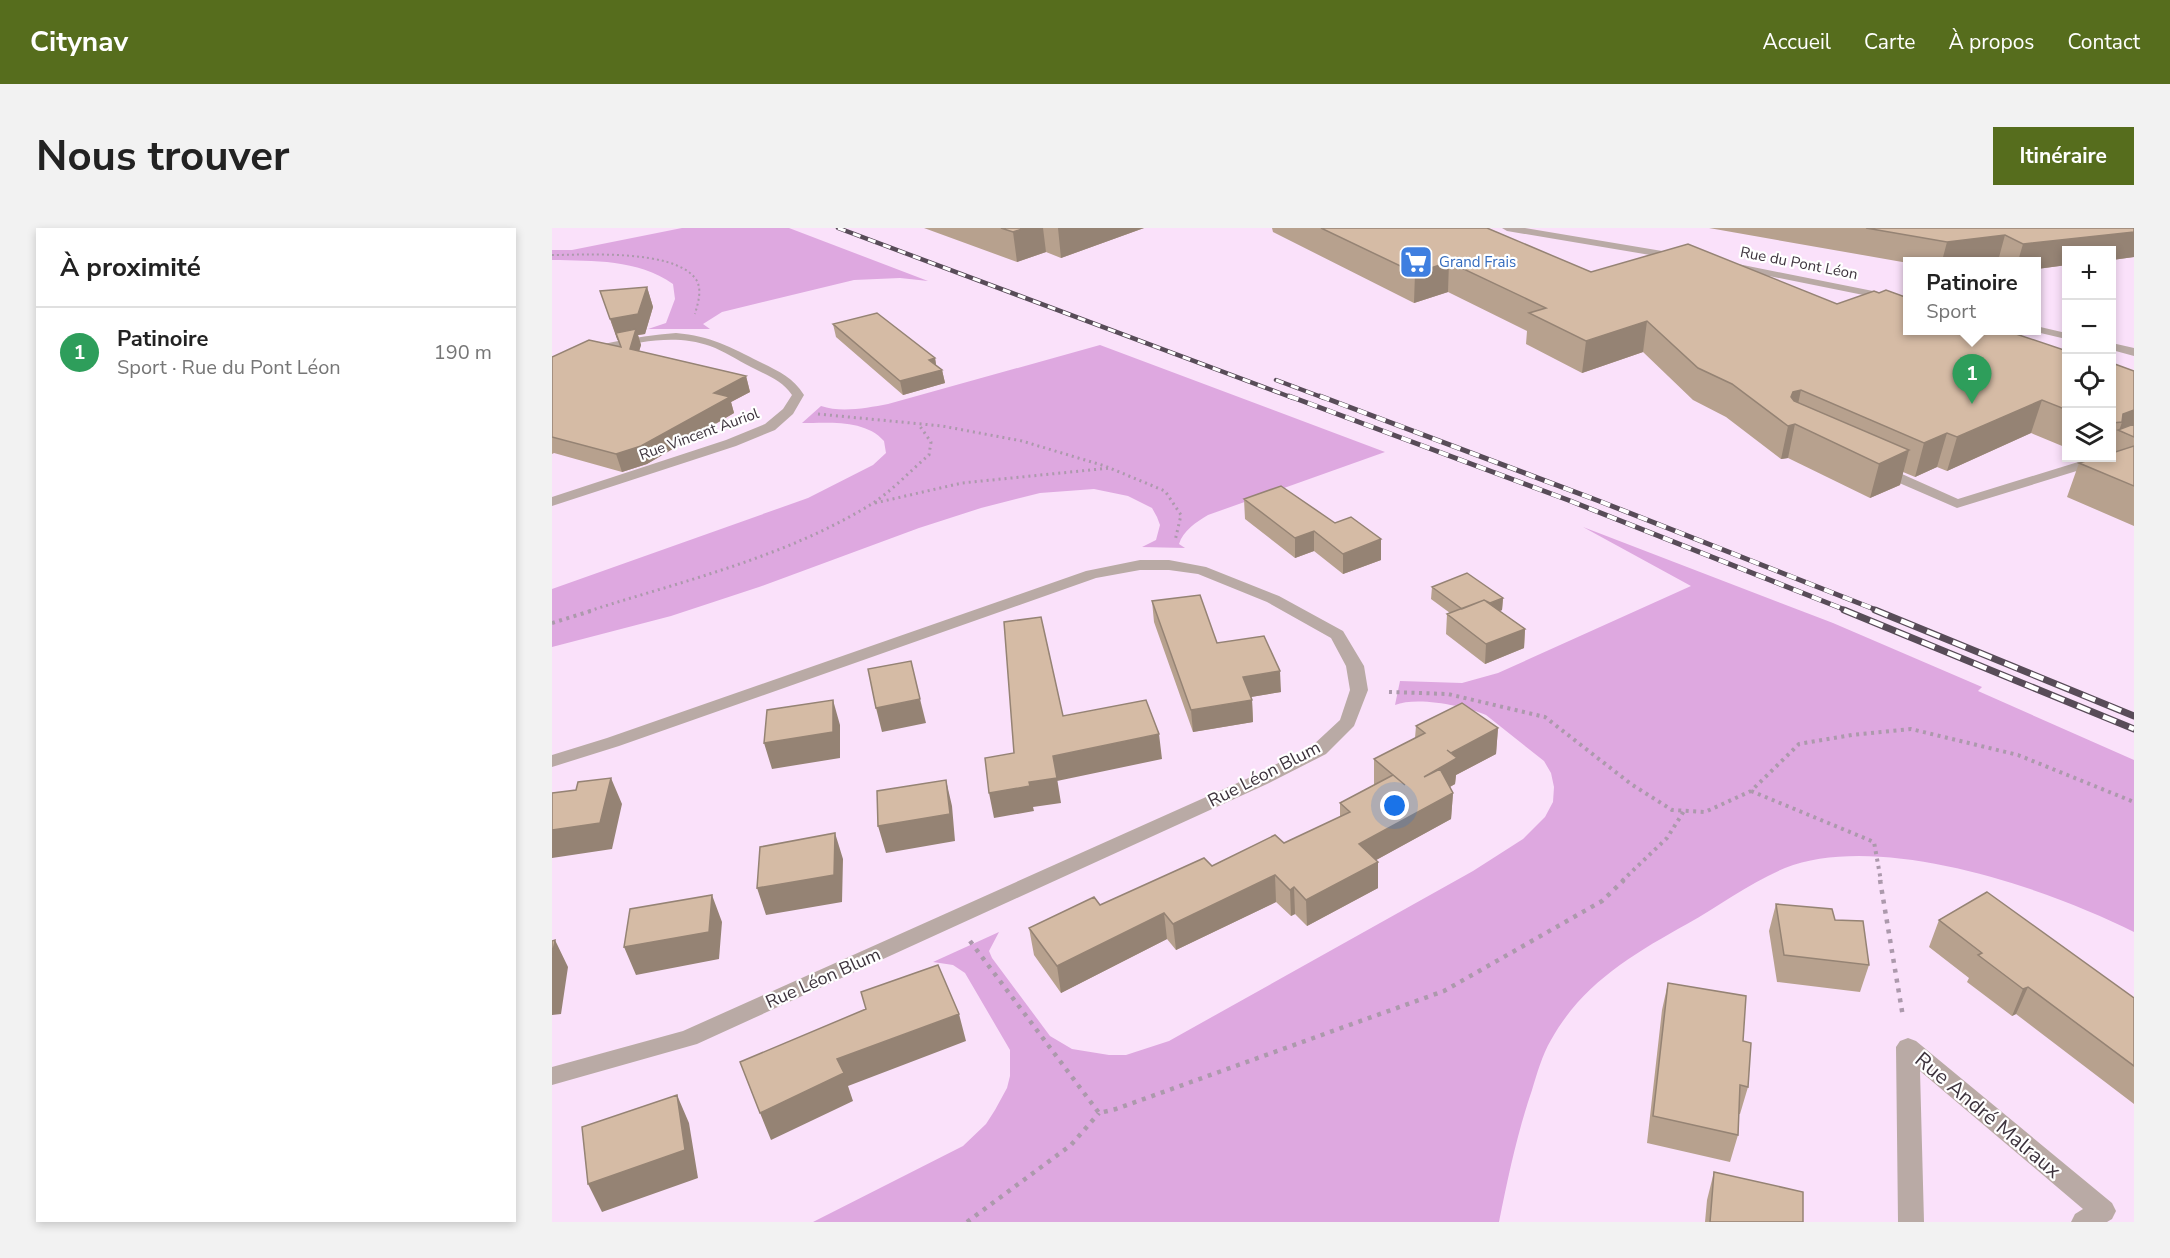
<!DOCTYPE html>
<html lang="fr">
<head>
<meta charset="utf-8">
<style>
	body { margin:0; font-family:"Nunito Sans",sans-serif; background:#f2f2f2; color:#222 }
	.controls { position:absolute; right:18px; top:18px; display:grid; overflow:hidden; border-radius:0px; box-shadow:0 3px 9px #0003 }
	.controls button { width:54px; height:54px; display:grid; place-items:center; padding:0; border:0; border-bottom:2px solid #e0e0e0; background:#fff; color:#222; font:30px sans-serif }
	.you { position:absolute; left:843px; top:578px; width:21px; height:21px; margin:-15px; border:4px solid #fff; border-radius:50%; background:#1a73e8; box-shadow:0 0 0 9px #1a73e833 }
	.badge { display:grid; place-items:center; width:39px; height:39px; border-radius:50%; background:#566d1d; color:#fff; font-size:20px; font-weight:700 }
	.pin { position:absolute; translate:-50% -50px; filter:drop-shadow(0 2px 3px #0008) }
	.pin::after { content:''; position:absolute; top:32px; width:21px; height:18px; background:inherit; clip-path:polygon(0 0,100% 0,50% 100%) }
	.popup { position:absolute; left:1351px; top:29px; width:138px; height:78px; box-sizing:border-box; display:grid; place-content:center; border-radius:0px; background:#fff; filter:drop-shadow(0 2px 4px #0005); font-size:20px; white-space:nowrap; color:#767676 }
	.popup b { font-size:22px; color:#222 }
	.popup::after { content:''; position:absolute; left:50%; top:100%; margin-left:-12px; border:12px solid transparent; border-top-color:#fff }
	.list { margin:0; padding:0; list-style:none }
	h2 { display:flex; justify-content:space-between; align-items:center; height:78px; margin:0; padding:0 24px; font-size:26px }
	h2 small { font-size:20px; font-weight:400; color:#767676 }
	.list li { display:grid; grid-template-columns:39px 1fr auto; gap:18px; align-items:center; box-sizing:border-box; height:90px; padding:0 24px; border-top:2px solid #e0e0e0 }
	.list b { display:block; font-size:22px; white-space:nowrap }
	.list p { margin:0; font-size:20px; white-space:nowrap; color:#767676 }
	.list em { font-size:20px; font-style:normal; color:#767676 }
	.icon { flex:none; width:33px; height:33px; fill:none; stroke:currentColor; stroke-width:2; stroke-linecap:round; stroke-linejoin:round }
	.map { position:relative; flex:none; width:1582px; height:994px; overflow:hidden; border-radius:0px }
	header { display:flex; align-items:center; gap:36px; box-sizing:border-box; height:84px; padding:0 30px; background:#566d1d; color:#fff }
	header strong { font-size:28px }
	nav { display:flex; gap:33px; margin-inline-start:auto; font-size:21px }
	.intro { display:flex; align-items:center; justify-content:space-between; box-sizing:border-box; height:144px; padding:0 36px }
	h1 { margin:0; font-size:42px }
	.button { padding:15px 27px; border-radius:0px; background:#566d1d; color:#fff; font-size:21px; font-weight:700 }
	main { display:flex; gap:36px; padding:0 36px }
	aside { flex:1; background:#fff; border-radius:0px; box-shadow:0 3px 9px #0003 }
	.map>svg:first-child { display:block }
</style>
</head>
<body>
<header>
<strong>Citynav</strong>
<nav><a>Accueil</a><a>Carte</a><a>À propos</a><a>Contact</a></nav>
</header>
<div class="intro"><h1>Nous trouver</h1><a class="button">Itinéraire</a></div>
<main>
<aside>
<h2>À proximité<small></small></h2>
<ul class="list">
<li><span class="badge" style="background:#2e9e5b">1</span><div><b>Patinoire</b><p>Sport · Rue du Pont Léon</p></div><em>190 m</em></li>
</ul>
</aside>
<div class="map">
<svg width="1582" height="994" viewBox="0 0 1582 994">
	<rect width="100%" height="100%" fill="#fae1fa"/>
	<path fill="#dea8e0" d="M 130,0 L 237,0 L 376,53 L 348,50 L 302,52 L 170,84 L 151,96 L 158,101 L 96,101 L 114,95 L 123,71 L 121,56 C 85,31 42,33 0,32 L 0,22 L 20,22 Z
		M 548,117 L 833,224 L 656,287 C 644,294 631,303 627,316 L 633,320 L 590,319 L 604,312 L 608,297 L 605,289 L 600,280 L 576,268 L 542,261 L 488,265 L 429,280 L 367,300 L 207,359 L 119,388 L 0,419 L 0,361 L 256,270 L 321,237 L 334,225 L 332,213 C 313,191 276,195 250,195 L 269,178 C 289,185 315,180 336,176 Z
		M 1031,299 L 1281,395 L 1430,459 L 1426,463 L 1582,532 L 1582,704 C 1495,660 1328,603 1233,640 C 1199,654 1167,678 1135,696 C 1081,726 1030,756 999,812 C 990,827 985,846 980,862 C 965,906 956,949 947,994 L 261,994 L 411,918 L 434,896 L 443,882 L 455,860 L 458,848 L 458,822 L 413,745 L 401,737 L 381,734 L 447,704 L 437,723 L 440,730 L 498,808 L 520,821 L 557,827 L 574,827 L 617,813 L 921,643 L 971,611 L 993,589 L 1001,574 L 1002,559 L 999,545 L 992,533 L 934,487 C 913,478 865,468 843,477 L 848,453 L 910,455 L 946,445 L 1139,358 Z"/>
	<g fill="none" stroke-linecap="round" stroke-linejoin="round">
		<path stroke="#ac99ac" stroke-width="2" stroke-dasharray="2 3" stroke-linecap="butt" d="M 0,27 C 34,27 120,21 143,50 C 151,60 146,75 143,86"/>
		<path stroke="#ac99ac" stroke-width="3" stroke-dasharray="2 4" stroke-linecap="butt" d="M 266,186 L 390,198 L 470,213 L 553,238 L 613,263 L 629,287 L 623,313
			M 323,275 L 410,255 L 558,240
			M 37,383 C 131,353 233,329 318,277 C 339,264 358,243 377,227 L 379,214 L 367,197"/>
		<path stroke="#ac99ac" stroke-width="4" stroke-dasharray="3 4.5" stroke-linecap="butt" d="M 0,395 L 42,382
			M 837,464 L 896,466 L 993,489 L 1079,556 L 1120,582 L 1153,584 L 1199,563 L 1247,516 L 1300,507 L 1359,501 L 1466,527 L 1582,574
			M 1199,563 L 1322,614 L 1329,653
			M 1070,653 L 1115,610 L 1132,583"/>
		<path stroke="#ac99ac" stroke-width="4.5" stroke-dasharray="4 6" stroke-linecap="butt" d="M 1328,652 L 1351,789
			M 418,713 L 547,885 L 564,881 L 892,763 L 1050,673 L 1072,652
			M 415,994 L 519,917 L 547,885"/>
		<path fill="#b9aaa5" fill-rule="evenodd" d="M 1539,230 L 1559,230 L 1557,233 L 1405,280 L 1322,244 L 1320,241 L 1322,238 L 1332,238 L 1406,271 Z"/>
		<path fill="#b9aaa5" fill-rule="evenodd" d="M 124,105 C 159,108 178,119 208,134 C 226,143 241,149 252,167 L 241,186 L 223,202 L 184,218 L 0,278 L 0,269 L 174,212 L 213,196 L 231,181 L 240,167 C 230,152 214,147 199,139 C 185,132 172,123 158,118 C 108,100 48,125 0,137 L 0,129 C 41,118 81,108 124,105 Z
			M 588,332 L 617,332 L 654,339 L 727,368 L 791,403 L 812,438 L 816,462 L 802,498 L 774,526 L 715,556 L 145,816 L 0,857 L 0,839 L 131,803 L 701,548 L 760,518 L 788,492 L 798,462 L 794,438 L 779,410 L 715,374 L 646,346 L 617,342 L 588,342 L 544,350 L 67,518 L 0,539 L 0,527 L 55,510 L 534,343 Z
			M 1356,810 L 1364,813 L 1560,975 L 1564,983 L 1560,991 L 1555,994 L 1519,994 L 1523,986 L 1531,981 L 1368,843 L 1372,994 L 1346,994 L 1344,819 L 1348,813 Z"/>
		<path fill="#b9aaa5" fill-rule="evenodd" d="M 950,0 L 973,0 L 1128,26 L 1133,29 L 1128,32 L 955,3 Z
			M 1176,34 L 1356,70 L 1356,76 L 1172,39 L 1171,37 Z
			M 1484,98 L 1514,105 L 1514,111 L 1480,103 L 1484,102 Z
			M 1560,115 L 1582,120 L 1582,128 L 1560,122 Z"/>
		<g stroke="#584c58" stroke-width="4.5">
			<path id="rail-far2" d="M 286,0 L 741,170
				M 724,152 L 772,170"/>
		</g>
		<g stroke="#584c58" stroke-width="5">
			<path id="rail-far1" d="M 737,168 L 1016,272 L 1296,383
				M 768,168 L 1047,273 L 1327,383"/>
		</g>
		<g stroke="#584c58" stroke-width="7">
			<path id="rail" d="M 1292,382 L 1582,501
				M 1323,382 L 1582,488"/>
		</g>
		<use href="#rail-far2" stroke="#fff" stroke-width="3" stroke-dasharray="8" stroke-linecap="butt"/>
		<use href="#rail-far1" stroke="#fff" stroke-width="4" stroke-dasharray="10" stroke-linecap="butt"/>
		<use href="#rail" stroke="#fff" stroke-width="4.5" stroke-dasharray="14" stroke-linecap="butt"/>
	</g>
	<path fill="#b7a18e" d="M 372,0 L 592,0 L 509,30 L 494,24 L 465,34 Z
		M 720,0 L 935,0 L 1039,44 L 1285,76 L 1327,65 L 1356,70 L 1515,123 L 1515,220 L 1479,205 L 1395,243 L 1385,239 L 1363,249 L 1351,244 L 1348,257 L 1318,270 L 1236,230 L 1229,231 L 1174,189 L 1141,172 L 1091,124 L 1030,145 L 974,116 L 975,103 L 896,64 L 862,75 L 721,4 Z
		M 1157,0 L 1582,0 L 1582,29 L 1560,32 L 1560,22 L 1515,22 L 1515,37 L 1485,41 L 1485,33 L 1356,33 L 1356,35 Z
		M 95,59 L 101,79 L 93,106 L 86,107 L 89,117 L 87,123 L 194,148 L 198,164 L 179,174 L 182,185 L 95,236 L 70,244 L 2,225 L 0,226 L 0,129 L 68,118 L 48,63 Z
		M 281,96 L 383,130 L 384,137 L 390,142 L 393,155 L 351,167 L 284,109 Z
		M 1560,135 L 1582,143 L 1582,298 L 1515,269 L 1527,235 L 1560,230 Z
		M 692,271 L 829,332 L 791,346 L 762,323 L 743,330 L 693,291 Z
		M 880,359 L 951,370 L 950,382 L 948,383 L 973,401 L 972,420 L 933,436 L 894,406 L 895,386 L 898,385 L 879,371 Z
		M 600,373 L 729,464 L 699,469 L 700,472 L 701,494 L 641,504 L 602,394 Z
		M 864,498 L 946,500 L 944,526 L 904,547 L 903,556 L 898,559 L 901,565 L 899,591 L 824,632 L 826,660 L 755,698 L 743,686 L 739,688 L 724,674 L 624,722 L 615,711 L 509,765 L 482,727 L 477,700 L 548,677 L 660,638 L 732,615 L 788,589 L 788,575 L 822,557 L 822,531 L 863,510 Z
		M 1224,676 L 1283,692 L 1317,737 L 1308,764 L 1225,754 L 1217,703 Z
		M 1387,692 L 1582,770 L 1582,876 L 1464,786 L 1460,788 L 1415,754 L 1417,750 L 1377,719 Z
		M 1116,755 L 1191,813 L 1196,859 L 1188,886 L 1187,886 L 1186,907 L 1178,934 L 1095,915 L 1110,782 Z
		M 1162,944 L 1251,994 L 1153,994 L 1155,972 Z"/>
	<path fill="#958374" d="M 473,0 L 491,0 L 494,24 L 465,34 L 461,4 Z
		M 506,0 L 592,0 L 509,30 Z
		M 1582,4 L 1582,29 L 1560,32 L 1560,22 L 1515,22 L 1515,37 L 1485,41 L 1485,33 L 1466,33 L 1471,16 Z
		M 1453,7 L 1446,33 L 1390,33 L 1395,14 Z
		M 897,34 L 896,64 L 862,75 L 863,45 Z
		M 95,59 L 101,79 L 93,106 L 86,107 L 89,117 L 83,137 L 65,111 L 58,91 Z
		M 1095,93 L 1091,124 L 1030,145 L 1034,113 Z
		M 383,130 L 385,143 L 390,142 L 393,155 L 351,167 L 348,153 L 377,132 Z
		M 194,148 L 198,164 L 179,174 L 182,185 L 95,236 L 70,244 L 64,226 L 162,165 Z
		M 1249,162 L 1242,195 L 1239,169 L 1241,164 Z
		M 1490,172 L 1479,205 L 1395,243 L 1405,209 Z
		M 1582,182 L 1582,209 L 1567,203 L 1570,194 L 1571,186 Z
		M 1243,196 L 1236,230 L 1229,231 L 1236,198 Z
		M 1395,205 L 1385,239 L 1363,249 L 1372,215 Z
		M 1357,222 L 1348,257 L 1318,270 L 1327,236 Z
		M 762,303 L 762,323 L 743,330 L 743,310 Z
		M 829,311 L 829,332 L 791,346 L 791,326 Z
		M 951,370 L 950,382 L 914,397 L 915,385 Z
		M 973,401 L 972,420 L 933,436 L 934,416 Z
		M 728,443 L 729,464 L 693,470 L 691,449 Z
		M 368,471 L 374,495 L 330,504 L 324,480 Z
		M 281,472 L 288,497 L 288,530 L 220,541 L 212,515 Z
		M 700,472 L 701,494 L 641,504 L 639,482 Z
		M 946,500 L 944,526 L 904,547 L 903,556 L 870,574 L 872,549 L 899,525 Z
		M 607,506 L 610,531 L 505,553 L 501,528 Z
		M 59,550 L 70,576 L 60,621 L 0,630 L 0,602 Z
		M 505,550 L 509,575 L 481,579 L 482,583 L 442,590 L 437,565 L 477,554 Z
		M 394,552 L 400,578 L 403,613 L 334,625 L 326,598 Z
		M 901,565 L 899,591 L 806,642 L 807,616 Z
		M 283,605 L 291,631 L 290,674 L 214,687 L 205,660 Z
		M 826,634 L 826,660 L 755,698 L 754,672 Z
		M 723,647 L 724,674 L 624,722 L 621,696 Z
		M 742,659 L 743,686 L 739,688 L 738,662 Z
		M 160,667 L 170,694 L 167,731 L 84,747 L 72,719 Z
		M 612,685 L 615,711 L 509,765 L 505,738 Z
		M 3,712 L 16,739 L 9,786 L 0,787 L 0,729 Z
		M 1476,759 L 1464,786 L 1460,788 L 1471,761 Z
		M 407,786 L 414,813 L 296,858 L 301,873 L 219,912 L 208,885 L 285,831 Z
		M 125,867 L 137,895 L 146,950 L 50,984 L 36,956 Z"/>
	<path fill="#d5bba5" stroke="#958374" stroke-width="1.5" d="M 449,0 L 473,0 L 461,4 Z
		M 769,0 L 935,0 L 1039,44 L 1136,16 L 1285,76 L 1322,63 L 1327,65 L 1334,62 L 1356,70 L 1356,102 L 1452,102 L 1515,123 L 1515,182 L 1490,172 L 1405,209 L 1395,205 L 1372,215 L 1249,162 L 1241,164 L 1239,169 L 1242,173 L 1357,222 L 1327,236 L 1243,196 L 1236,198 L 1180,156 L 1146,140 L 1095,93 L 1034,113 L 977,85 L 994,80 L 897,34 L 863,45 Z
		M 1314,0 L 1582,0 L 1582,4 L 1471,16 L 1453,7 L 1395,14 Z
		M 95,59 L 86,86 L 58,91 L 48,63 Z
		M 325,85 L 383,130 L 377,132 L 390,142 L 348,153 L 281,96 Z
		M 84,101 L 78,121 L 194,148 L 162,165 L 178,169 L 89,218 L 64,226 L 0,209 L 0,129 L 37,112 L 69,119 L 64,105 Z
		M 1560,135 L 1582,143 L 1582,182 L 1571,186 L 1570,194 L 1560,195 Z
		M 1582,196 L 1582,209 L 1566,202 Z
		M 1582,218 L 1582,258 L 1527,235 L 1544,230 L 1560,230 L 1560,225 Z
		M 729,258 L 783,295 L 799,289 L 829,311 L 791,326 L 762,303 L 743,310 L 692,271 Z
		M 915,345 L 951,370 L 938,375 L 932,372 L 910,381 L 880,359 Z
		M 648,367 L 665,415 L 712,408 L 728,443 L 691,449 L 700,472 L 639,482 L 600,373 Z
		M 932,372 L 973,401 L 934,416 L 895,386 Z
		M 489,389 L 511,488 L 594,472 L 607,506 L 501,528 L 505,550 L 477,554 L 478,558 L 437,565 L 433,530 L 462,525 L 452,394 Z
		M 359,433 L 368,471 L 324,480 L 316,441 Z
		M 281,472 L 281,504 L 212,515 L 215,482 Z
		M 910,475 L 946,500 L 899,525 L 895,522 L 905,530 L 872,549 L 888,541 L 901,565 L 807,616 L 826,634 L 754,672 L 742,659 L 738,662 L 723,647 L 621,696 L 612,685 L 505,738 L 477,700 L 542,669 L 548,677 L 652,630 L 660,638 L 723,607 L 732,615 L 798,584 L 788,575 L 841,547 L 853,557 L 822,531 L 873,505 L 864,498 Z
		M 59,550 L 48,595 L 0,602 L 0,565 L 24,562 L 26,554 Z
		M 394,552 L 398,586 L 326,598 L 325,563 Z
		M 283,605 L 282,647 L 205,660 L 208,619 Z
		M 1435,664 L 1582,770 L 1582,838 L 1476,759 L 1471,761 L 1426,727 L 1430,725 L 1387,692 Z
		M 160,667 L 157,704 L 72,719 L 78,681 Z
		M 1224,676 L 1280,681 L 1283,692 L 1311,693 L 1317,737 L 1232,727 Z
		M 3,712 L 0,729 L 0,713 Z
		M 386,737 L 407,786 L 285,831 L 292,845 L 208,885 L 188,834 L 314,781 L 309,764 Z
		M 1116,755 L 1194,768 L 1191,813 L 1199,815 L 1196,859 L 1188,857 L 1186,907 L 1101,888 Z
		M 125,867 L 133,922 L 36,956 L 30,899 Z
		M 1162,944 L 1251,964 L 1251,994 L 1158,994 Z"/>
	<defs>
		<g id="supermarket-square" transform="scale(1.725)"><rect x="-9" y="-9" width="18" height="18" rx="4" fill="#3f7fe0" stroke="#fff"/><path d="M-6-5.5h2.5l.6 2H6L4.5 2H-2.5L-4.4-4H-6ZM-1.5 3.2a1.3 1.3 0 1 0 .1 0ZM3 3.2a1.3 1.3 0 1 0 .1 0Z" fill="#fff"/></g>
	</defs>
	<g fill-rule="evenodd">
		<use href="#supermarket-square" x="864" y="34"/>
	</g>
	<g text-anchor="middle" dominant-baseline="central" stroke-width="4.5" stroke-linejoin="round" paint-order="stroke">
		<g font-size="15" fill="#366cbe" stroke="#fff" text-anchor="start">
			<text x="887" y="34">Grand Frais</text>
		</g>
		<g font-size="15" fill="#3d333d" stroke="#fff">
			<text transform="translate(1247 35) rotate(11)">Rue du Pont Léon</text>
			<text transform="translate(147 206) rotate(-20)">Rue Vincent Auriol</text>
		</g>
		<g font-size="18" fill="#3d333d" stroke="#fff">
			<text transform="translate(712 546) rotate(-27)">Rue Léon Blum</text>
			<text transform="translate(271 750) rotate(-24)">Rue Léon Blum</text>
		</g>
		<g font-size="21" fill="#3d333d" stroke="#fff">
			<text transform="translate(1436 887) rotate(40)">Rue André Malraux</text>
		</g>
	</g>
</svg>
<div class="controls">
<button>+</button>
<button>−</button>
<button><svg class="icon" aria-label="locate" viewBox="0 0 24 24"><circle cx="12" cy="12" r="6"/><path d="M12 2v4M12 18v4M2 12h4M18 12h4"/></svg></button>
<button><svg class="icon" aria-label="layers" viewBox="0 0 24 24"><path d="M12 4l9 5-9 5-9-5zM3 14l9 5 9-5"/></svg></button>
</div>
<div class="you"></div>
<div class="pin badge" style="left:1420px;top:176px;background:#2e9e5b">1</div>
<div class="popup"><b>Patinoire</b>Sport</div>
</div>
</main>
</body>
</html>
